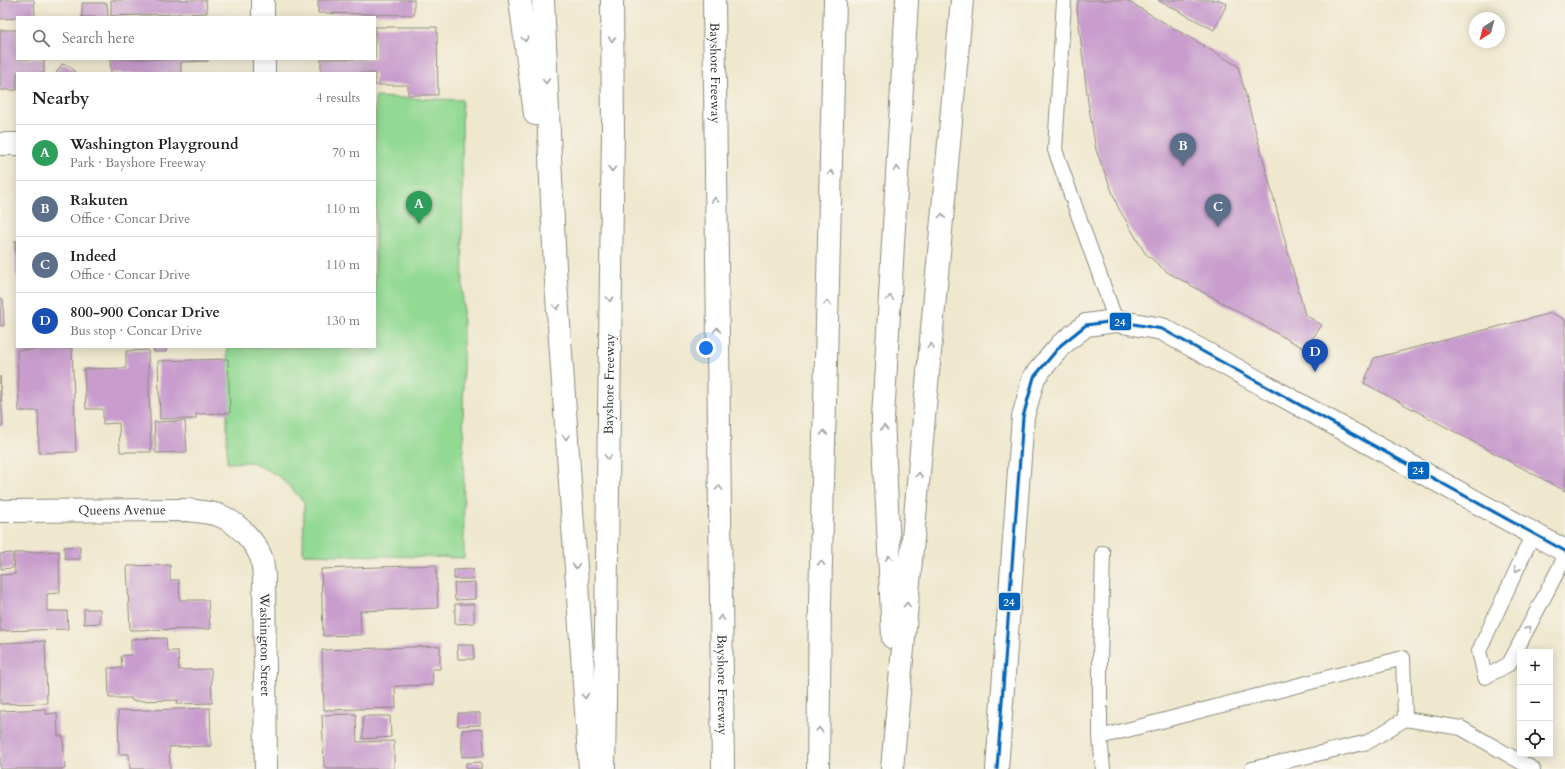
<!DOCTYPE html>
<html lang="en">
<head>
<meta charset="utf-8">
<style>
	body { margin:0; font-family:Cardo,serif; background:#f6f6f6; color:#222 }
	.controls { position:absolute; right:12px; bottom:12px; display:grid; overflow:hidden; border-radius:0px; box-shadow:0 2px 10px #0003 }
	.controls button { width:36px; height:36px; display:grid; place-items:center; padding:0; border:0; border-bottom:1px solid #e0e0e0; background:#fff; color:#222; font:20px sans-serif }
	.compass { position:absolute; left:1469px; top:12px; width:36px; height:36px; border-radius:50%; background:#fff; box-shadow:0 2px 10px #0003; rotate:216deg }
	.you { position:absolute; left:706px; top:348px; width:14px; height:14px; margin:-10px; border:3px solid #fff; border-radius:50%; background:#1a73e8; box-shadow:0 0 0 6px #1a73e833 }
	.badge { display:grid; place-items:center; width:26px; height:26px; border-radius:50%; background:#d93025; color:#fff; font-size:13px; font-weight:700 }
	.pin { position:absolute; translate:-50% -33px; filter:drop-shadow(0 1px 2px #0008) }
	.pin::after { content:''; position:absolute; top:21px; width:14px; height:12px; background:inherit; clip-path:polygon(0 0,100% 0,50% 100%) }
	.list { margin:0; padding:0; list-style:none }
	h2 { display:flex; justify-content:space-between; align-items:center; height:52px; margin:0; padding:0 16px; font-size:17px }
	h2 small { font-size:13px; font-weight:400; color:#767676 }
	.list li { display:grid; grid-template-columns:26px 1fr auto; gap:12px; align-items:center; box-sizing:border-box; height:56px; padding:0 16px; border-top:1px solid #e0e0e0 }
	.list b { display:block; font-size:15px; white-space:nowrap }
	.list p { margin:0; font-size:13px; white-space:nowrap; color:#767676 }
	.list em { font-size:13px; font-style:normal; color:#767676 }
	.icon { flex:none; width:22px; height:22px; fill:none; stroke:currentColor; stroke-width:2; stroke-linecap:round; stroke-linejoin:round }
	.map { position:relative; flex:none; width:1565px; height:769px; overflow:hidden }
	.search { position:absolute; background:#fff; box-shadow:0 2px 10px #0003; left:16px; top:16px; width:360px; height:44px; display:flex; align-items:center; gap:10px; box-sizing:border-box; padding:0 14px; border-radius:0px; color:#767676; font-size:15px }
	.panel { position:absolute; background:#fff; box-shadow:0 2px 10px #0003; left:16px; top:72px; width:360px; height:276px; border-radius:0px }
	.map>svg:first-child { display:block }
</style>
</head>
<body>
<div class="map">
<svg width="1565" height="769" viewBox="0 0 1565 769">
	<rect width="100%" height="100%" fill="#f7f3e8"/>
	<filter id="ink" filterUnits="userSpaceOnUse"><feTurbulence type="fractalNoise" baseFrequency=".025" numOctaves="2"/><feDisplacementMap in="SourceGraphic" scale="8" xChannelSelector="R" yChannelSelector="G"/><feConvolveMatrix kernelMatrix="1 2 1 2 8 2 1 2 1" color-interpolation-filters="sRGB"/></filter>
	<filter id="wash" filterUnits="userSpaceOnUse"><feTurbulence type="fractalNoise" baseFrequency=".012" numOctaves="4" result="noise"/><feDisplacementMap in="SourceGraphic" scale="16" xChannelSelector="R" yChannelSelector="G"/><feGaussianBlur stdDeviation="0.9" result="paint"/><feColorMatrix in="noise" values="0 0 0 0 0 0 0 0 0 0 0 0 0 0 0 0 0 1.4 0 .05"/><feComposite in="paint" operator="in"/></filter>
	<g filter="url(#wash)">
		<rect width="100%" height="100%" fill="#efe8cf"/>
		<path fill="#92d993" stroke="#5e825f" d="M 375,97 L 462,100 L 464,558 L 303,554 L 304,502 L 280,477 L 252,462 L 227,463 L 227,347 L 375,347 Z"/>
		<g id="blocks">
			<path fill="#c89ccd" d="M 0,0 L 34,0 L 35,17 L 0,19 Z
				M 111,0 L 206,0 L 207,13 L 111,16 Z
				M 318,0 L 414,0 L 414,15 L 318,13 Z
				M 1078,0 L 1126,0 L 1238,66 L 1305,315 L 1322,325 L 1305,349 L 1167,272 L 1145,253 L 1118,207 L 1096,150 L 1088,102 L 1077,9 Z
				M 1158,0 L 1220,0 L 1227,4 L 1214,30 Z
				M 82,3 L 107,3 L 108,17 L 82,17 Z
				M 375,27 L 437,27 L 438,95 L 408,95 L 408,85 L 375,85 L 375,73 L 321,73 L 321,59 L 375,59 Z
				M 0,30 L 17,30 L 17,59 L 44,59 L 44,73 L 17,73 L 17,90 L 0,90 Z
				M 110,59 L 208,59 L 208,61 L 181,62 L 181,73 L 111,73 Z
				M 62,64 L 70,66 L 76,73 L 56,73 Z
				M 15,241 L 17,241 L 17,276 L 16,276 Z
				M 0,299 L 3,299 L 4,326 L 0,326 Z
				M 1552,313 L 1565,320 L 1565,491 L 1364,383 L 1374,358 Z
				M 153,347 L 166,347 L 166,352 L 154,352 Z
				M 72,348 L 76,452 L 39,453 L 38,411 L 19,411 L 17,350 Z
				M 148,350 L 151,452 L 120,452 L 119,423 L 103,424 L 103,409 L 86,409 L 84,369 L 126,368 L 126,351 Z
				M 228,359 L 230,413 L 196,414 L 196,419 L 160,419 L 158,361 Z
				M 0,376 L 3,426 L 0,426 Z
				M 185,421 L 187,452 L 156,453 L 154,422 Z
				M 80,546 L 80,559 L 65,559 L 64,547 Z
				M 59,551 L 60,593 L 47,594 L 47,611 L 67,611 L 68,629 L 0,631 L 0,575 L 15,574 L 14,553 Z
				M 12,553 L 13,568 L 1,569 L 0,554 Z
				M 170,565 L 170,580 L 179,580 L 180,600 L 208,600 L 210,629 L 130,630 L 127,566 Z
				M 436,565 L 438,608 L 360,611 L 361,635 L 323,636 L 321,569 Z
				M 473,569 L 474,579 L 454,579 L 454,570 Z
				M 475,582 L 475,599 L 455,600 L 454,583 Z
				M 455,604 L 474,604 L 474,623 L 455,624 Z
				M 84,609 L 100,609 L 100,623 L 84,624 Z
				M 166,638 L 167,651 L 178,651 L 179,670 L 211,669 L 212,703 L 177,704 L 178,700 L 132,701 L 131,698 L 109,698 L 108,668 L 122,668 L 121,656 L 131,655 L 131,639 Z
				M 45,641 L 47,703 L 0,704 L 0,643 Z
				M 457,645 L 474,645 L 474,659 L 458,659 Z
				M 440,646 L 440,669 L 432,669 L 433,685 L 395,686 L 396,708 L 324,710 L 322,650 Z
				M 210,708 L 211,746 L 169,747 L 170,769 L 130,769 L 129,754 L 119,754 L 118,711 Z
				M 46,709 L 46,714 L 57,713 L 58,736 L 63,736 L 65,769 L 0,769 L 0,711 Z
				M 458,713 L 480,713 L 480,725 L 458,726 Z
				M 356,714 L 357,742 L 394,741 L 394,769 L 327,769 L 327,767 L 324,767 L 322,715 Z
				M 363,716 L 390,716 L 391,737 L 363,739 Z
				M 483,729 L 484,756 L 462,757 L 462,730 Z
				M 481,762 L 481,769 L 466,769 L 466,763 Z"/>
		</g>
	</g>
	<g filter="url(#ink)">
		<use href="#blocks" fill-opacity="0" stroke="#8d8a7d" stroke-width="1"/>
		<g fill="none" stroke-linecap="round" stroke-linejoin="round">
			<g stroke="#8d8a7d" stroke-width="16">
				<path id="service" d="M 1064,0 L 1055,150 L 1116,321
					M 1533,534 L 1479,651 L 1485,677 L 1509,664 L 1565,557
					M 1100,737 L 1100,660 L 1103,553
					M 1103,769 L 1100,737 L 1403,658 L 1405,719 L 1461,728 L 1533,769
					M 1252,769 L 1368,742 L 1405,719"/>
			</g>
			<g stroke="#8d8a7d" stroke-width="24">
				<g id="minor">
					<path d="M 263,0 L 263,17"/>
					<path d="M 264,59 L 264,73"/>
					<path d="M 0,144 L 17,144"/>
					<path id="s1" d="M 0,511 L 188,510 C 200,512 215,512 225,518 C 240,526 255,542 261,557 C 263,562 263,570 264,575 L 266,769"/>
					<path d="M 997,769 L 1023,417 L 1034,377 L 1061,345 L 1086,325 L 1116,321 L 1162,329 L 1565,551"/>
				</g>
			</g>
			<g stroke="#8d8a7d" stroke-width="24">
				<g id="motorway">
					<path d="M 520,0 L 535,114"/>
					<path d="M 543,0 L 555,268 L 590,769"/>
					<path id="s2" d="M 714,0 L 723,769"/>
					<path d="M 893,638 L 883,418 L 907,0"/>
					<path id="s3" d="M 604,769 L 613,131 L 612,0"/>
					<path d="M 818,769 L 820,602 L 835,0"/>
					<path d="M 892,769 L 962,0"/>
				</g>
			</g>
			<use href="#service" stroke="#fff" stroke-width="14"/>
			<use href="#minor" stroke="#fff" stroke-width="22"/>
			<use href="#motorway" stroke="#fff" stroke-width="22"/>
			<g stroke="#f7f3e8" stroke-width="6">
				<path id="bus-1" d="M 997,769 L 1023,417 L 1034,377 L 1061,345 L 1086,325 L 1116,321 L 1162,329 L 1565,551"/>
			</g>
			<use href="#bus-1" stroke="#0065bd" stroke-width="3"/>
		</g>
		<defs><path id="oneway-chevron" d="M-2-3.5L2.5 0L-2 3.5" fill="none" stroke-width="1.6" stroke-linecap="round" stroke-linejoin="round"/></defs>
		<g stroke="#a0a0a0">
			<use href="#oneway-chevron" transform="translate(525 39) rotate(83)"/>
			<use href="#oneway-chevron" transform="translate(612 39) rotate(90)"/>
			<use href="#oneway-chevron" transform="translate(546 81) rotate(87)"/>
			<use href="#oneway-chevron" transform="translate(612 169) rotate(91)"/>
			<use href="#oneway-chevron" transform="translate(897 169) rotate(-87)"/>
			<use href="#oneway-chevron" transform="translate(831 173) rotate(-89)"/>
			<use href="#oneway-chevron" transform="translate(715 200) rotate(-91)"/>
			<use href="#oneway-chevron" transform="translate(942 216) rotate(-85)"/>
			<use href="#oneway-chevron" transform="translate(890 298) rotate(-87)"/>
			<use href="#oneway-chevron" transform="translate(610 299) rotate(91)"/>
			<use href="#oneway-chevron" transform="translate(827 303) rotate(-89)"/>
			<use href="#oneway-chevron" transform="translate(557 307) rotate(86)"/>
			<use href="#oneway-chevron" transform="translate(717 330) rotate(-91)"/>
			<use href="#oneway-chevron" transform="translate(931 346) rotate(-85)"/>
			<use href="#oneway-chevron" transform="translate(884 428) rotate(-93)"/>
			<use href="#oneway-chevron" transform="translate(824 433) rotate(-89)"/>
			<use href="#oneway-chevron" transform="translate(566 437) rotate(86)"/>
			<use href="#oneway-chevron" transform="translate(608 457) rotate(91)"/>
			<use href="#oneway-chevron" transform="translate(919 475) rotate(-85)"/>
			<use href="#oneway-chevron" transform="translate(719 488) rotate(-91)"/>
			<use href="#oneway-chevron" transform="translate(889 558) rotate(-93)"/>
			<use href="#oneway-chevron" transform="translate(821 563) rotate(-89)"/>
			<use href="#oneway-chevron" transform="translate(576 566) rotate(86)"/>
			<use href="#oneway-chevron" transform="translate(1517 569) rotate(115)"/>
			<use href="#oneway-chevron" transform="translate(907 605) rotate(-85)"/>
			<use href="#oneway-chevron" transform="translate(721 618) rotate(-91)"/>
			<use href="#oneway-chevron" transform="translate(1528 629) rotate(-61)"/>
			<use href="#oneway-chevron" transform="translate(585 696) rotate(86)"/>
			<use href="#oneway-chevron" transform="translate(819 730) rotate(-90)"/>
		</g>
	</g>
	<g text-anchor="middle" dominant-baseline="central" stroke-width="4" stroke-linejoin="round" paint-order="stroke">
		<g font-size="13" fill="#2b2b2b" stroke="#f7f3e8">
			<text stroke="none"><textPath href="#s2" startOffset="73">Bayshore Freeway</textPath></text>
			<text stroke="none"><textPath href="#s3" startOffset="385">Bayshore Freeway</textPath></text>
			<text stroke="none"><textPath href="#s1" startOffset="122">Queens Avenue</textPath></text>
			<text stroke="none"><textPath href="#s1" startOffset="368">Washington Street</textPath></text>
			<text stroke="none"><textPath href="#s2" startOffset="685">Bayshore Freeway</textPath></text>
		</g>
	</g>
	<g stroke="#f7f3e8" stroke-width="1.5">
		<rect x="1109" y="312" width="23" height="19" rx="4" fill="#0065bd"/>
		<rect x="1407" y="461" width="23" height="19" rx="4" fill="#0065bd"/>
		<rect x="998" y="592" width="23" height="19" rx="4" fill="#0065bd"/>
	</g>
	<g font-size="11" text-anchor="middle" font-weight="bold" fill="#fff">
		<text x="1120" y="326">24</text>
		<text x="1418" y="474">24</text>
		<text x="1009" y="606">24</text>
	</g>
</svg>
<div class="controls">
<button>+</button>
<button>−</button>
<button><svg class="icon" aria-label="locate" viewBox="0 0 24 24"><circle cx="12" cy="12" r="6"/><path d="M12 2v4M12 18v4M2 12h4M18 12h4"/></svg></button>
</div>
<svg class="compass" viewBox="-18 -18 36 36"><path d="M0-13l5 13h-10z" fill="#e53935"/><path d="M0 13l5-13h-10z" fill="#767676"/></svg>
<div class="you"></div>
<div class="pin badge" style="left:419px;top:224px;background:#2e9e5b">A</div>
<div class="pin badge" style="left:1183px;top:166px;background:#5c6f8a">B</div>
<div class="pin badge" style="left:1218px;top:227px;background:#5c6f8a">C</div>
<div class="pin badge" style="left:1315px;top:372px;background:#1a4fb4">D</div>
<div class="search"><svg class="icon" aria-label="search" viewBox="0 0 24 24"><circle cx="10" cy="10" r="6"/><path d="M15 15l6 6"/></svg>Search here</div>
<section class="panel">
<h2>Nearby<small>4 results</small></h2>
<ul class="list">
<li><span class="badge" style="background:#2e9e5b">A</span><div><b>Washington Playground</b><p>Park · Bayshore Freeway</p></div><em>70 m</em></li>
<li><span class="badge" style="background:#5c6f8a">B</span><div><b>Rakuten</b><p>Office · Concar Drive</p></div><em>110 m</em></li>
<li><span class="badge" style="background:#5c6f8a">C</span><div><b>Indeed</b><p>Office · Concar Drive</p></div><em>110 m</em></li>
<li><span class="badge" style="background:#1a4fb4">D</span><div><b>800-900 Concar Drive</b><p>Bus stop · Concar Drive</p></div><em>130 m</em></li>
</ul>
</section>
</div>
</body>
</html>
